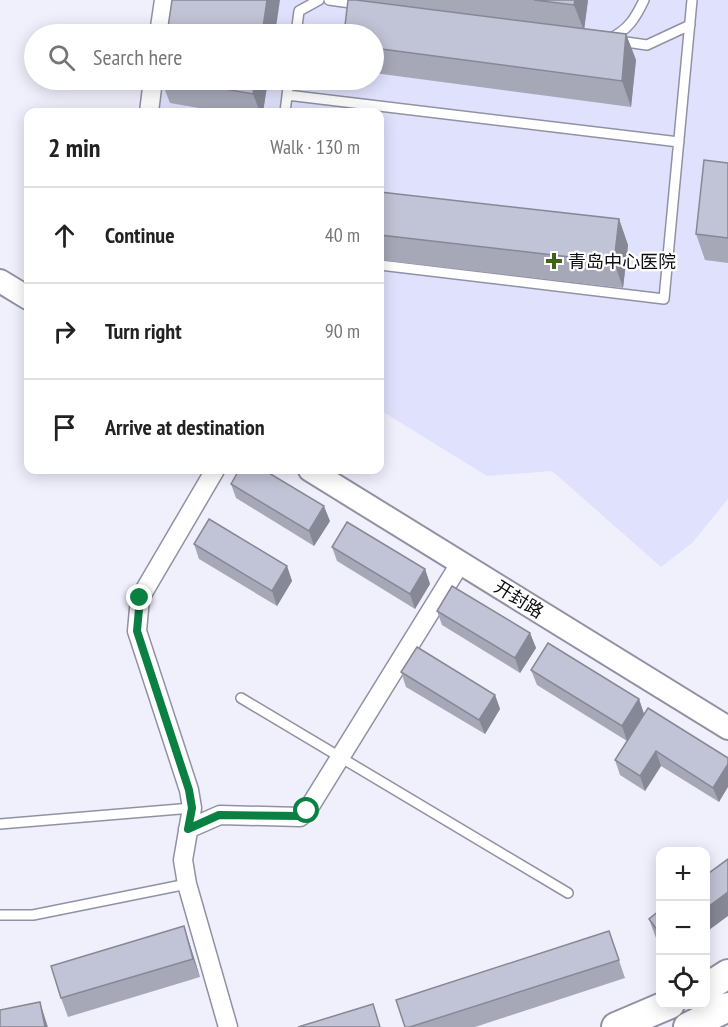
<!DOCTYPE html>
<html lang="en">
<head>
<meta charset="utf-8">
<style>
	body { margin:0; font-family:"PT Sans Narrow","Noto Sans SC",sans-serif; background:#f6f6f6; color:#222 }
	.controls { position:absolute; right:18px; bottom:18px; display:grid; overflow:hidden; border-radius:12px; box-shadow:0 3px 15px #0003 }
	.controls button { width:54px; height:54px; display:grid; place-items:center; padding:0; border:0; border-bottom:2px solid #e0e0e0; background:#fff; color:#222; font:30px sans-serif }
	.stop { position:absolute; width:18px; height:18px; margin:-14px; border:4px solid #0b8043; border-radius:50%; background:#fff }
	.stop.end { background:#0b8043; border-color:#fff; box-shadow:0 2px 6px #0008 }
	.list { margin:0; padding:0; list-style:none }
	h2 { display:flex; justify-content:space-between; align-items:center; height:78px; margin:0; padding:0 24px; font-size:26px }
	h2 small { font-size:20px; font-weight:400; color:#767676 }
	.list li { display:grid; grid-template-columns:39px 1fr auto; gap:18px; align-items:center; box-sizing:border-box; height:96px; padding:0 24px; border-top:2px solid #e0e0e0 }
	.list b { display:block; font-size:22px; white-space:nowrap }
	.list em { font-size:20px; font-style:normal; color:#767676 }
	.icon { flex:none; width:33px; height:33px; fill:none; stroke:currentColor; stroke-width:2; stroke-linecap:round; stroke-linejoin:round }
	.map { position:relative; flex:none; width:728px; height:1027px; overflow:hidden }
	.search { position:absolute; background:#fff; box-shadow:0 3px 15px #0003; left:24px; top:24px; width:360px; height:66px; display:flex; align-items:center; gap:15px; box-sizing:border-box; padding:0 21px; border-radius:33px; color:#767676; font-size:22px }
	.panel { position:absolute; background:#fff; box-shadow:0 3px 15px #0003; left:24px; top:108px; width:360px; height:366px; border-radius:12px }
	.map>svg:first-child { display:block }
</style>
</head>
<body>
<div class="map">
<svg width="728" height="1027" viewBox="0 0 728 1027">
	<rect width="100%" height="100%" fill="#eff0fc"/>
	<path fill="#e0e2fd" d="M 175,0 L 728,0 L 728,499 L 692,543 L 661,567 L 552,471 L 487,476 L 380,410 L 380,112 L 157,112 L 162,80 L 374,80 L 374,34 L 169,34 Z"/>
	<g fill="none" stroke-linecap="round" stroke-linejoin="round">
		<g stroke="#9092a4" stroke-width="12">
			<path id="service" d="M 329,0 L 358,4
				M 296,34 L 299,11 L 319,0
				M 609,39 C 628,30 635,19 644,0
				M 619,41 L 647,45 L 690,25
				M 287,95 L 679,142
				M 285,112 L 289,80
				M 380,265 L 664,299 L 692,0
				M 241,698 L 568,893
				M 0,824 L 192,808
				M 0,915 L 33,915 L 187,884"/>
		</g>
		<g stroke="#9092a4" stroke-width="21">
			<path id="minor" d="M 159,34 L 164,0
				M 149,112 L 153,80
				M 215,470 L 140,598 L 137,631 L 189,790 L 192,808 L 183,860 L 187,884 L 228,1027
				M 188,829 L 220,815 L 300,817 L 307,811 L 461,562"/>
		</g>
		<g stroke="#9092a4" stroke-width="26">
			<path id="tertiary" d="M 0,281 L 28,298
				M 310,470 L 728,728"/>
		</g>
		<g stroke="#9092a4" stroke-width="32">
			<path id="primary" d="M 706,988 L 728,974
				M 616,1027 L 670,1004
				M 688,1027 L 728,1007"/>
		</g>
		<use href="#service" stroke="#fff" stroke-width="9"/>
		<use href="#minor" stroke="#fff" stroke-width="18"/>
		<use href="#tertiary" stroke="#fff" stroke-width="22"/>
		<use href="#primary" stroke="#fff" stroke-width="28"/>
	</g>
	<path fill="#a6a8b8" d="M 347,0 L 588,0 L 584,29 L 626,34 L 636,60 L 631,107 L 374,73 L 374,34 Z
		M 161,80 L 268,80 L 263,112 L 222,112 L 170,103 Z
		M 728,163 L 728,263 L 705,260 L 696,234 Z
		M 380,192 L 619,219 L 628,245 L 623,288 L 380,260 Z
		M 231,484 L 330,521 L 314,546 L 236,498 Z
		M 194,544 L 287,566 L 292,581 L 277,606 L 199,559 Z
		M 332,547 L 425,569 L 430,584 L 415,609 L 337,561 Z
		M 437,611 L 530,633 L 536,648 L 520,673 L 442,625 Z
		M 531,670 L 639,699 L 644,714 L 728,758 L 719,802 L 661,766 L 645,791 L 620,775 L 615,760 L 627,741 L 537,685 Z
		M 401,672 L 495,695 L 500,709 L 485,734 L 406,687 Z
		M 660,910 L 660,944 L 656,938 L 649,919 Z
		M 184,926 L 200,977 L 68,1017 L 61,998 Z
		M 609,931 L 625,978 L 475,1027 L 405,1027 Z"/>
	<path fill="#878896" d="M 267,0 L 280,0 L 275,34 L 262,34 Z
		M 575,0 L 588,0 L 584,31 L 574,5 Z
		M 626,34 L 636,60 L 631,107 L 622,81 Z
		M 255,80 L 268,80 L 263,112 L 260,112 L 253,94 Z
		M 619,219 L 628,245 L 623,288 L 614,262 Z
		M 324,506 L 330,521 L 314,546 L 309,531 Z
		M 287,566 L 292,581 L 277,606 L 272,591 Z
		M 425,569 L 430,584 L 415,609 L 410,594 Z
		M 530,633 L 536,648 L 520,673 L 515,658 Z
		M 495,695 L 500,709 L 485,734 L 479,720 Z
		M 639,699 L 644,714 L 627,741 L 622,726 Z
		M 656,751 L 661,766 L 645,791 L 640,776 Z
		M 728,764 L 728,787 L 719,802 L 713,788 Z
		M 728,892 L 728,916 L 705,933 L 705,909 Z
		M 184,926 L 190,945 L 200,977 L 193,959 Z
		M 40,1002 L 46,1021 L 48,1027 L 45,1027 Z"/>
	<path fill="#c1c3d6" stroke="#878896" stroke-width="1.5" d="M 172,0 L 267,0 L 262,34 L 167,34 Z
		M 348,0 L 356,0 L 626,34 L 622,81 L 374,48 L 374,34 L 344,34 Z
		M 534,0 L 575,0 L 574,5 Z
		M 173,80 L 255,80 L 253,94 Z
		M 704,160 L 728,163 L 728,238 L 696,234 Z
		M 380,192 L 619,219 L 614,262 L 380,235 Z
		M 239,470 L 264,470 L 324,506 L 309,531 L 231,484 Z
		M 209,519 L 287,566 L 272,591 L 194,544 Z
		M 347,522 L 425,569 L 410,594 L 332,547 Z
		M 452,586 L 530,633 L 515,658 L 437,611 Z
		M 548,643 L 639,699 L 622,726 L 531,670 Z
		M 417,647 L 495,695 L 479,720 L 401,672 Z
		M 648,708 L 728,758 L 728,764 L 713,788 L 656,751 L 640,776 L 615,760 Z
		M 728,859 L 728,892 L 705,909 L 705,876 Z
		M 660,910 L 660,934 L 649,919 Z
		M 184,926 L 193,959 L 61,998 L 51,966 Z
		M 609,931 L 619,960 L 410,1027 L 405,1027 L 396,1000 Z
		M 40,1002 L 45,1027 L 0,1027 L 0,1010 Z
		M 373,1004 L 380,1027 L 298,1027 Z"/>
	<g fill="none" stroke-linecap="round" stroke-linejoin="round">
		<path stroke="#0b8043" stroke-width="8" d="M 140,598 L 137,631 L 189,790 L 192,808 L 188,829 L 219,815 L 300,816 L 307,811"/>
	</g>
	<path fill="#416319" stroke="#fff" stroke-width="2" d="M551 252h6v6h6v6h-6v6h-6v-6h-6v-6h6z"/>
	<g text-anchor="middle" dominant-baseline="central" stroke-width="4.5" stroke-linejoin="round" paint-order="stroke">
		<g font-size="18" fill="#0b0b11" stroke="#fff" text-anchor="start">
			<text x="568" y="261">青岛中心医院</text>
		</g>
		<g font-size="18" fill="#0b0b11" stroke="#fff">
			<text transform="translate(519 599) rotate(32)">开封路</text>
		</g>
	</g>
</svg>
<div class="controls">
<button>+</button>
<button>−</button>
<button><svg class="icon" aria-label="locate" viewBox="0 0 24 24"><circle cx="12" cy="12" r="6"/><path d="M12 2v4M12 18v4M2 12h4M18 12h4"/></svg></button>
</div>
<div class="stop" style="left:307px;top:811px"></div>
<div class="stop end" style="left:140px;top:598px"></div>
<div class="search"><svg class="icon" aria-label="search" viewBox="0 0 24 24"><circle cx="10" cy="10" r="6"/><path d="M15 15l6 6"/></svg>Search here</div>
<section class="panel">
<h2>2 min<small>Walk · 130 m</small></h2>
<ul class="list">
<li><svg class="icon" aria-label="ahead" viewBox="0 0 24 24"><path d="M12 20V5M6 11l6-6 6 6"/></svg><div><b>Continue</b></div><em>40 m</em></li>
<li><svg class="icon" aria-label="right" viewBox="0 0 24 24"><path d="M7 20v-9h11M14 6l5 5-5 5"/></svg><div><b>Turn right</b></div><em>90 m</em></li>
<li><svg class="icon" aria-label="arrive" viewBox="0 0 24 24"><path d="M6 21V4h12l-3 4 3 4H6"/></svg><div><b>Arrive at destination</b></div></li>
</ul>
</section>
</div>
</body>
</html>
